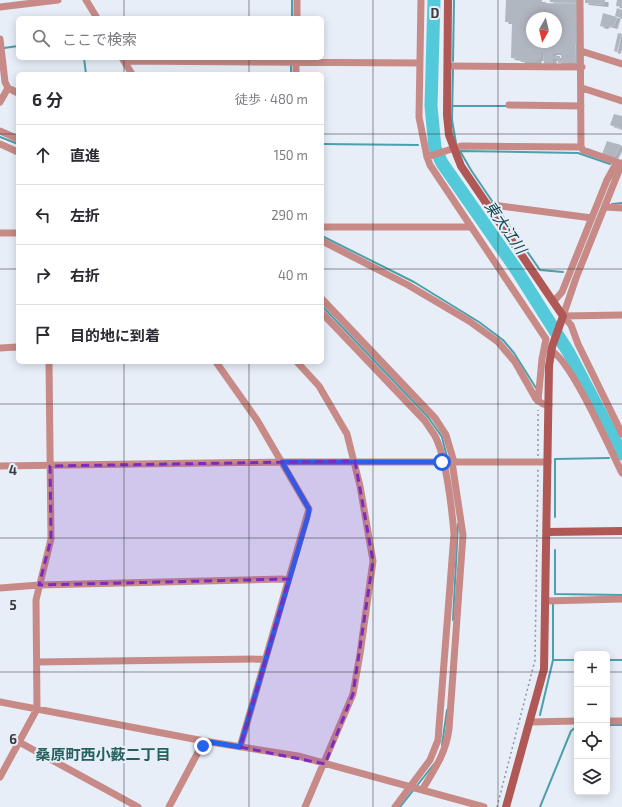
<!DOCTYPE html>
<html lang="ja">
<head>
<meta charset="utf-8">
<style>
	body { margin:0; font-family:"Exo 2","Noto Sans JP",sans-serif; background:#f7f7f7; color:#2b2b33 }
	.controls { position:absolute; right:12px; bottom:12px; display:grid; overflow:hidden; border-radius:6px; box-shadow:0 2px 10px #0003 }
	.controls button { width:36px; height:36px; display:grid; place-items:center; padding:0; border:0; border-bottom:1px solid #e1e1e2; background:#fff; color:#2b2b33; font:20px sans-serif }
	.compass { position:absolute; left:526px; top:12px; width:36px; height:36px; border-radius:50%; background:#fff; box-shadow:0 2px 10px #0003; rotate:188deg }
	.stop { position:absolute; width:12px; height:12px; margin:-9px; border:3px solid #2563eb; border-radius:50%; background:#fff }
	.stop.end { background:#2563eb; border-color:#fff; box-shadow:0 1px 4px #0008 }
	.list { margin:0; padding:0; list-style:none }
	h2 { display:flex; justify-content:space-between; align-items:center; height:52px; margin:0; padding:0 16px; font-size:17px }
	h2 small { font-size:13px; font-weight:400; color:#7c7c81 }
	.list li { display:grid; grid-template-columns:26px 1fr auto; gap:12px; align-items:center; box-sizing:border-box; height:60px; padding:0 16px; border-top:1px solid #e1e1e2 }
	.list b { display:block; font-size:15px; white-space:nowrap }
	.list em { font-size:13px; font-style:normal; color:#7c7c81 }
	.icon { flex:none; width:22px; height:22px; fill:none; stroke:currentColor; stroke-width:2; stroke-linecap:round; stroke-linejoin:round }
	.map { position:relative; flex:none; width:622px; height:807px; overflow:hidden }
	.search { position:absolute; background:#fff; box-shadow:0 2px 10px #0003; left:16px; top:16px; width:308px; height:44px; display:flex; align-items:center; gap:10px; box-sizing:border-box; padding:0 14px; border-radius:6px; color:#7c7c81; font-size:15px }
	.panel { position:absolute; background:#fff; box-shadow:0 2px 10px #0003; left:16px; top:72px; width:308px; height:292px; border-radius:6px }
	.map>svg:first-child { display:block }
</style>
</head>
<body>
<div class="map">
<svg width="622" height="807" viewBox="0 0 622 807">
	<defs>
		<filter id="shadow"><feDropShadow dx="3.5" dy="2" stdDeviation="0" flood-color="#0004"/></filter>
	</defs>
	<rect width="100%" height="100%" fill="#e7eef8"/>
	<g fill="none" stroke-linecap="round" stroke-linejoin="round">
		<path stroke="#4c9fac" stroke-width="2" d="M 292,18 L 292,0
			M 4,48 L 18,46
			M 84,58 L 86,74
			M 453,61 L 454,0
			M 453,69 L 452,120 L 456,143
			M 291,74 L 291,65
			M 452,106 L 506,106
			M 0,137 L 18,144
			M 322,144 L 418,145
			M 492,201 L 471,170 L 460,151 L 578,153 L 610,164
			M 612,204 L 622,203
			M 497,208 L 540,270 L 563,272
			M 322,236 L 414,282 L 479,322 L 503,340 L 514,353 L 536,388
			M 322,306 L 428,417 L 442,437 L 448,461
			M 555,517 L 555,459 L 609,458
			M 555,550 L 555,594 L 622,595
			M 453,620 L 458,524
			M 553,660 L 577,660
			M 607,660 L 622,660
			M 540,715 L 553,660 L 553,604
			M 607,725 L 622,725
			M 442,745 L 447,710
			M 400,807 L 434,764
			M 540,807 L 571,731 L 577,726"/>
		<path stroke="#54c9da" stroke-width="13" d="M 434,0 L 431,106 L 435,148 L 442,163 L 516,269 L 569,353 L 622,454"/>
	</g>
	<path fill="#b1b7c1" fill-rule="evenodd" filter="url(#shadow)" d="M 506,0 L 542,0 L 542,3 L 578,4 L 578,42 L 575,42 L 576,63 L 558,63 L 558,59 L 553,59 L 553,64 L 544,64 L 543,53 L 541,53 L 541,59 L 538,59 L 538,62 L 521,62 L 521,59 L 511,58 L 512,22 L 505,22 ZM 532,18 L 556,18 L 556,42 L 532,42 ZM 553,53 L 561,53 L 561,60 L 560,60 L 560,56 L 553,56 Z
		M 550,0 L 578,0 L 578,3 L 550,2 Z
		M 585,0 L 605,0 L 605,5 L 585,3 Z
		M 617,0 L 622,0 L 622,7 L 616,6 Z
		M 617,8 L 622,10 L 622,18 L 615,16 Z
		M 603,13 L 617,17 L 614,27 L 606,25 L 605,27 L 600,26 Z
		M 618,33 L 622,34 L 617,52 L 614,51 Z
		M 614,114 L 622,116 L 622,129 L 610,125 Z
		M 607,141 L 621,145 L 614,158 L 602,154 Z"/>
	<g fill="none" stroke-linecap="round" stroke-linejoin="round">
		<path stroke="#90949b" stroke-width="1.5" stroke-dasharray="2 3" stroke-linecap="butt" d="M 538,456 L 538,410
			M 497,807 L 535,660 L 538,468"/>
		<path stroke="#c78a87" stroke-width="7" d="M 86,0 L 97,18
			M 421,0 L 419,117 L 427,157
			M 580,0 L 581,147
			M 0,7 L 58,0
			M 297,18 L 297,0
			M 0,39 L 5,82 L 8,88
			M 581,51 L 622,64
			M 122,58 L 132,74
			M 124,61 L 420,63
			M 448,66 L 582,67
			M 296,74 L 296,58
			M 582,88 L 622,101
			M 0,102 L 8,88 L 18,93
			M 509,105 L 581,106
			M 0,131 L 18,139
			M 0,144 L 18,152
			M 489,206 L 492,205 L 592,218
			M 605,207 L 622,208
			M 322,227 L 470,227
			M 0,233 L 18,233
			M 322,241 L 408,285 L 469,321 L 498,342 L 515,362 L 536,399 L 543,404 L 549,405
			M 322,299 L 435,418 L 446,435 L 454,462
			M 554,301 L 562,292 L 607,180 L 617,162
			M 322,313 L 425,421 C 428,426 432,431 435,436 C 446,456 452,510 454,534 L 438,740 L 430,760 L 395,807
			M 563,316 L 576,278 L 622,163
			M 563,316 L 571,325 L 578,344 L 622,434
			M 563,316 L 622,315
			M 0,348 L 18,347
			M 551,351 C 570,358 611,451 622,473
			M 216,362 L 257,420 L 309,509 L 240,747
			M 297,362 L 319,386 L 347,434 L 360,486 L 373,561 L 360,654 L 353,694 L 305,807
			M 538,401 L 542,359 L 546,339 L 430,165 L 427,157 L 461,146 L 581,147 L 583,150 L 622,164
			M 0,466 L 282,462 L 548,462
			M 0,588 L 39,585 L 282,579 L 288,580
			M 546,601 L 622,599
			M 37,662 L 265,659
			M 0,702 L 204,741 L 298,756 L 484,807
			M 607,721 L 622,721
			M 530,722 L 577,721
			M 19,742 L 138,807
			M 0,777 L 37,709 L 36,600 L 51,539 L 49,362
			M 422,790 C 434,770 446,753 449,729 L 463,535 L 452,462
			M 169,807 L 204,741"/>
		<path stroke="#af5856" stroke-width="8" d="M 448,0 L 447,115 L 449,135 L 461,166 L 563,316 L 552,347 L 549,366 L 544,669 L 506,807
			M 547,532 L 622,531"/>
	</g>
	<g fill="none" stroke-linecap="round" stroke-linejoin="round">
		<path stroke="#2563eb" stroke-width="5" d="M 203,746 L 204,741 L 240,747 L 308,516 L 309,509 L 282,462 L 442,462"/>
	</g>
	<path fill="#7b2cbf" fill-opacity="0.2" stroke="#7b2cbf" stroke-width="3" stroke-dasharray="8 5" stroke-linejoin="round" d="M 355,461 L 373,561 L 353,694 L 325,764 L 240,747 L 289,579 L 39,585 L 51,539 L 50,466 Z"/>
	<path fill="none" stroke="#3a3c40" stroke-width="1" stroke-opacity="0.55" d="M 124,0 L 124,18M 249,0 L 249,18M 373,0 L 373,807M 498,0 L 498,807M 124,58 L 124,74M 249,58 L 249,74M 0,134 L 18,134M 322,134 L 622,134M 0,269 L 18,269M 322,269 L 622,269M 124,362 L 124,807M 249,362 L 249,807M 0,404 L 622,404M 0,538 L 622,538M 0,672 L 577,672M 607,672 L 622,672"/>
	<g text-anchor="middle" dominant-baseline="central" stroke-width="4" stroke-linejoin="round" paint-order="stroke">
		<g font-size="15" font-style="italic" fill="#13484f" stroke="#e7eef8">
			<text transform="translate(506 227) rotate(55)">東大江川</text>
		</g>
		<g font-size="15" font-weight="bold" fill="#26605f" stroke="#e7eef8">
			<text x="103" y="754">桑原町西小薮二丁目</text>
		</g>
	</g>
	<g font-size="13" text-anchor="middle" font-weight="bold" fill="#3a3c40" stroke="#e7eef8" stroke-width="4" stroke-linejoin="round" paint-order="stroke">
		<text x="435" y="18">D</text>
		<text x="13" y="475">4</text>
		<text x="13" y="610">5</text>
		<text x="13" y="744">6</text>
	</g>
</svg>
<div class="controls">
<button>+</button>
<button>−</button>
<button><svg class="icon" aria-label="locate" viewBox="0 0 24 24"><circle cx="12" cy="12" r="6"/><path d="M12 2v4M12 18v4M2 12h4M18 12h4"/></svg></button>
<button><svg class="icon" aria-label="layers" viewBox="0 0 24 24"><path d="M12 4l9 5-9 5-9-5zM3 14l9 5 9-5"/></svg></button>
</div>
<svg class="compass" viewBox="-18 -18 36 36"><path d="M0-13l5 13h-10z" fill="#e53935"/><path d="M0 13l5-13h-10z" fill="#7c7c81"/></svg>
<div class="stop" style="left:442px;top:462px"></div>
<div class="stop end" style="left:203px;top:746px"></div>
<div class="search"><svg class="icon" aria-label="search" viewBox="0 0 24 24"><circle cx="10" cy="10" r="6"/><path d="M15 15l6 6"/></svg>ここで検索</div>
<section class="panel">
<h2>6 分<small>徒歩 · 480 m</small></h2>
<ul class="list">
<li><svg class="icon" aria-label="ahead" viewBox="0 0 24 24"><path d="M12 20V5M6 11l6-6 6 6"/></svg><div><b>直進</b></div><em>150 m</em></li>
<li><svg class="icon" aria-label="left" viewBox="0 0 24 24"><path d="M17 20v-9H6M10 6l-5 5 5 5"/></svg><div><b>左折</b></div><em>290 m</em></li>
<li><svg class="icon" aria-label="right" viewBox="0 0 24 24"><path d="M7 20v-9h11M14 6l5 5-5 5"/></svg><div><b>右折</b></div><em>40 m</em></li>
<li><svg class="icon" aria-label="arrive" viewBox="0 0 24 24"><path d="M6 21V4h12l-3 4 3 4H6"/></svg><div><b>目的地に到着</b></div></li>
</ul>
</section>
</div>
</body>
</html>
